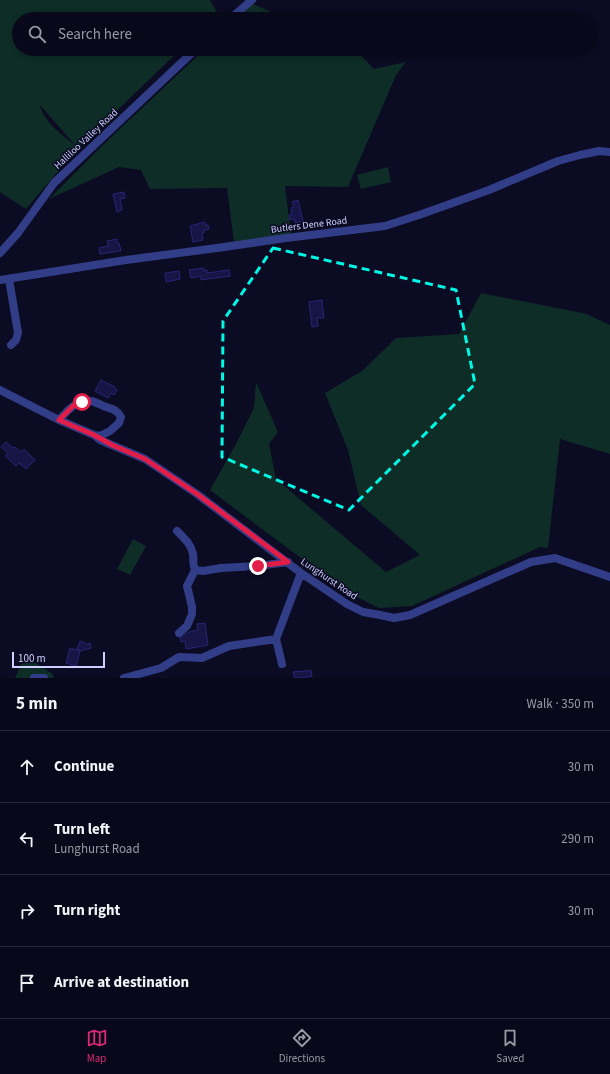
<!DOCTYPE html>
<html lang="en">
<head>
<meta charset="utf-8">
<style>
	body { margin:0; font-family:"Source Sans 3",sans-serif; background:#111123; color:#f1f3f6 }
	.scale { position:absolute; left:12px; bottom:10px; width:93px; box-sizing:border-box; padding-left:4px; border:2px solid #cdd0ff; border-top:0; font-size:11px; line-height:14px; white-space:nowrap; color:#cdd0ff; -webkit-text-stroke:3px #0b0b23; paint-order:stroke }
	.stop { position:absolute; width:12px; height:12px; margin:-9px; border:3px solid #e11d48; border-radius:50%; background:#fff }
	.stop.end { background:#e11d48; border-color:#fff; box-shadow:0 1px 4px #0008 }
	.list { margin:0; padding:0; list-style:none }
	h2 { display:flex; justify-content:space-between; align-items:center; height:52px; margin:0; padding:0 16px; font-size:17px }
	h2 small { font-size:13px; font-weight:400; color:#989aa2 }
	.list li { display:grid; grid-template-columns:26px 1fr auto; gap:12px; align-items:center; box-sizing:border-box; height:72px; padding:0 16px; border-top:1px solid #292939 }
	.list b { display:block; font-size:15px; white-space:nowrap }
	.list p { margin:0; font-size:13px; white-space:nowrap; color:#989aa2 }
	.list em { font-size:13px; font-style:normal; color:#989aa2 }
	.icon { flex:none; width:22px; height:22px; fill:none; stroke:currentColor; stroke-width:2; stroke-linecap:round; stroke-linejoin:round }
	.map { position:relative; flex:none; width:610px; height:678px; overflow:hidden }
	.search { position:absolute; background:#08081a; box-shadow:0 2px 6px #0003; left:12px; right:12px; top:12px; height:44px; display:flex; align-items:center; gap:10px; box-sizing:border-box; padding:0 14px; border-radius:22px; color:#989aa2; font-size:15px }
	.sheet { height:340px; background:#08081a }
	nav { display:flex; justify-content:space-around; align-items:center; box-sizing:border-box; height:56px; border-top:1px solid #292939; background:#08081a; font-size:11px; color:#989aa2 }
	nav a { display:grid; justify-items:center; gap:2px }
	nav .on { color:#db2777 }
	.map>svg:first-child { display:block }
</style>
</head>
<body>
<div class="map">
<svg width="610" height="678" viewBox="0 0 610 678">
	<rect width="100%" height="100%" fill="#0b0b23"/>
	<path fill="#0e2d27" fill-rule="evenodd" d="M 0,0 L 210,0 L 218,14 L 213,19 L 19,19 L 19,49 L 181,49 L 78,148 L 26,209 L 0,192 ZM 40,105 L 75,145 C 62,135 44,122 40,105 Z
		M 253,4 L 287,19 L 237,19 Z
		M 205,49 L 355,49 L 374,69 L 406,62 L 396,75 L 348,187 L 285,186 L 291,234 L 234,242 L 227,188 L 150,189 L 141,170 L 119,167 L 49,199 L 108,140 Z
		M 388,167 L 391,182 L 361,189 L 357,175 Z
		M 481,293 L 587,314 L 610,325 L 610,454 L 560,439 L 548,548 L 540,547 L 412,606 L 379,608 L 345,591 L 210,490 L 237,442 L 254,408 L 256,382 L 278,432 L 269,444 L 276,479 L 386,572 L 420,555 L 361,505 L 348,450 L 325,393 L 362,371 L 396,338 L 459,334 Z
		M 133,539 L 146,546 L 130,575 L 117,569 Z
		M 22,662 L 34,662 L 53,674 L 53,678 L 15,678 Z"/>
	<path fill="#161546" stroke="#262574" d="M 124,192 L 125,198 L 120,199 L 122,210 L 117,212 L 113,194 Z
		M 298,200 L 303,221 L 295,223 L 295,219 L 290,220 L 289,215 L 292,215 L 291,208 L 294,207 L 292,202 Z
		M 205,222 L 205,225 L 208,225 L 209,229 L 204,230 L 205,232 L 202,233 L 203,240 L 193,242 L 190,226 Z
		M 117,239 L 117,243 L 119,243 L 121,251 L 100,254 L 99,248 L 108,246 L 107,241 Z
		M 204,268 L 204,271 L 207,270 L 207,273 L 229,270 L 230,276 L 201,280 L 201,276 L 191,278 L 189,270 Z
		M 179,271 L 180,279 L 166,282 L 165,273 Z
		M 322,300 L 324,318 L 317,318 L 318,326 L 312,327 L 309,302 Z
		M 101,380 L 115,387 L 114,388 L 117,390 L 114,395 L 111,393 L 108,398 L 95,391 Z
		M 6,442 L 13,448 L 15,447 L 21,452 L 24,449 L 35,460 L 26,469 L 19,463 L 16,466 L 5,456 L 8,453 L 1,447 Z
		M 205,623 L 208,645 L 186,649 L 185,641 L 181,642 L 180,638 L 189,632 L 198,630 L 197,624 Z
		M 80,641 L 87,644 L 90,643 L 91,648 L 83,650 L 82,651 L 77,649 Z
		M 70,648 L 80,651 L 76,666 L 66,663 Z
		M 311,670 L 312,676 L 303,678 L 295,678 L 293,672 L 300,671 L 300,672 Z"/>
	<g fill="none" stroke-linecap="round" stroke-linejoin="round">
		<path stroke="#313d87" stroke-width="8" d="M 230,19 L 252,0
			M 0,253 L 18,233 L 54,183 L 196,49
			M 9,279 L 18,333 L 16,340 L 11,345
			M 0,280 L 126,260 L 217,248 L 286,238 L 385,226 L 419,215 L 489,190 L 558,161 L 580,155 L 599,151 L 610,152
			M 0,390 L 59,420 L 94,435 L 100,440 L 145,459 L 197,494 L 301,573 L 347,604 L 363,612 L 380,615 L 394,618 L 410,615 L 531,562 L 555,558 L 610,577
			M 59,420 C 67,411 77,399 91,401 C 96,402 101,405 106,407 C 113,409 117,410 121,417 L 119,423 L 110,431 L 100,436 L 94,435
			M 177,531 C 184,538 191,544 193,554 C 194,561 192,563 195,570 L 203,571 L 221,568 L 258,566 L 288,562
			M 179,633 L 187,626 L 192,614 L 192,607 L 187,586 L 195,570
			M 282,664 L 276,639 L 301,573
			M 34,678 L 44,678
			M 124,678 L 161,668 L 179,657 L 202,658 L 229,646 L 276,639"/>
	</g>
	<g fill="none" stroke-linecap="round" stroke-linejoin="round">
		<path stroke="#e11d48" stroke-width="5" d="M 82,402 L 74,405 L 59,420 L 94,435 L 112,445 L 145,459 L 197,494 L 288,562 L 258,566"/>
	</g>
	<path fill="none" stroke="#00f8e5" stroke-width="3" stroke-dasharray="8 5" stroke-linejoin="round" d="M 273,248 L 456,290 L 475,384 L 349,510 L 222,457 L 223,321 Z"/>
	<g text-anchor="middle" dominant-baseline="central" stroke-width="3" stroke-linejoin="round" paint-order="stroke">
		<g font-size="10" fill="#cdd0ff" stroke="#0b0b23">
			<text transform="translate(86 139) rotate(-43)">Halliloo Valley Road</text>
			<text transform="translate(309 225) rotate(-7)">Butlers Dene Road</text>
			<text transform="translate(329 579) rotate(34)">Lunghurst Road</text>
		</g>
	</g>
</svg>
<div class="scale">100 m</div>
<div class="stop" style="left:82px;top:402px"></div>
<div class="stop end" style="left:258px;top:566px"></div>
<div class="search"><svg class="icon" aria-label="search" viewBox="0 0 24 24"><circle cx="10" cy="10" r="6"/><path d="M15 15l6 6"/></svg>Search here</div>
</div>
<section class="sheet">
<h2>5 min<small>Walk · 350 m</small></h2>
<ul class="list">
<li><svg class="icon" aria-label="ahead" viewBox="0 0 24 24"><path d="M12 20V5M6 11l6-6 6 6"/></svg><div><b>Continue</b></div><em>30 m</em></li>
<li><svg class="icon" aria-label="left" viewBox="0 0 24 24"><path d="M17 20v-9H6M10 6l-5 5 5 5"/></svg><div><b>Turn left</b><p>Lunghurst Road</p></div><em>290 m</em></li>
<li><svg class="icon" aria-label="right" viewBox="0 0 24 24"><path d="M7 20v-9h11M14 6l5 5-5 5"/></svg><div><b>Turn right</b></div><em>30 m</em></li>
<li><svg class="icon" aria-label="arrive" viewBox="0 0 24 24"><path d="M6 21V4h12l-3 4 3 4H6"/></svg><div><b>Arrive at destination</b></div></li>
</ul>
</section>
<nav>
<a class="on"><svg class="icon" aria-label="map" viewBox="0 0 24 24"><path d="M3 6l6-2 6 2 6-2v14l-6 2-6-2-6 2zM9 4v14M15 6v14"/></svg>Map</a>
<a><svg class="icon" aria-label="directions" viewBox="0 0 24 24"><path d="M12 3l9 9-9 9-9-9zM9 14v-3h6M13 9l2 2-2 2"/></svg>Directions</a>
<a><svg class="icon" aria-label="saved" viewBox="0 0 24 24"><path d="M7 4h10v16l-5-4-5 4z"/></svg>Saved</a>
</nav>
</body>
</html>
